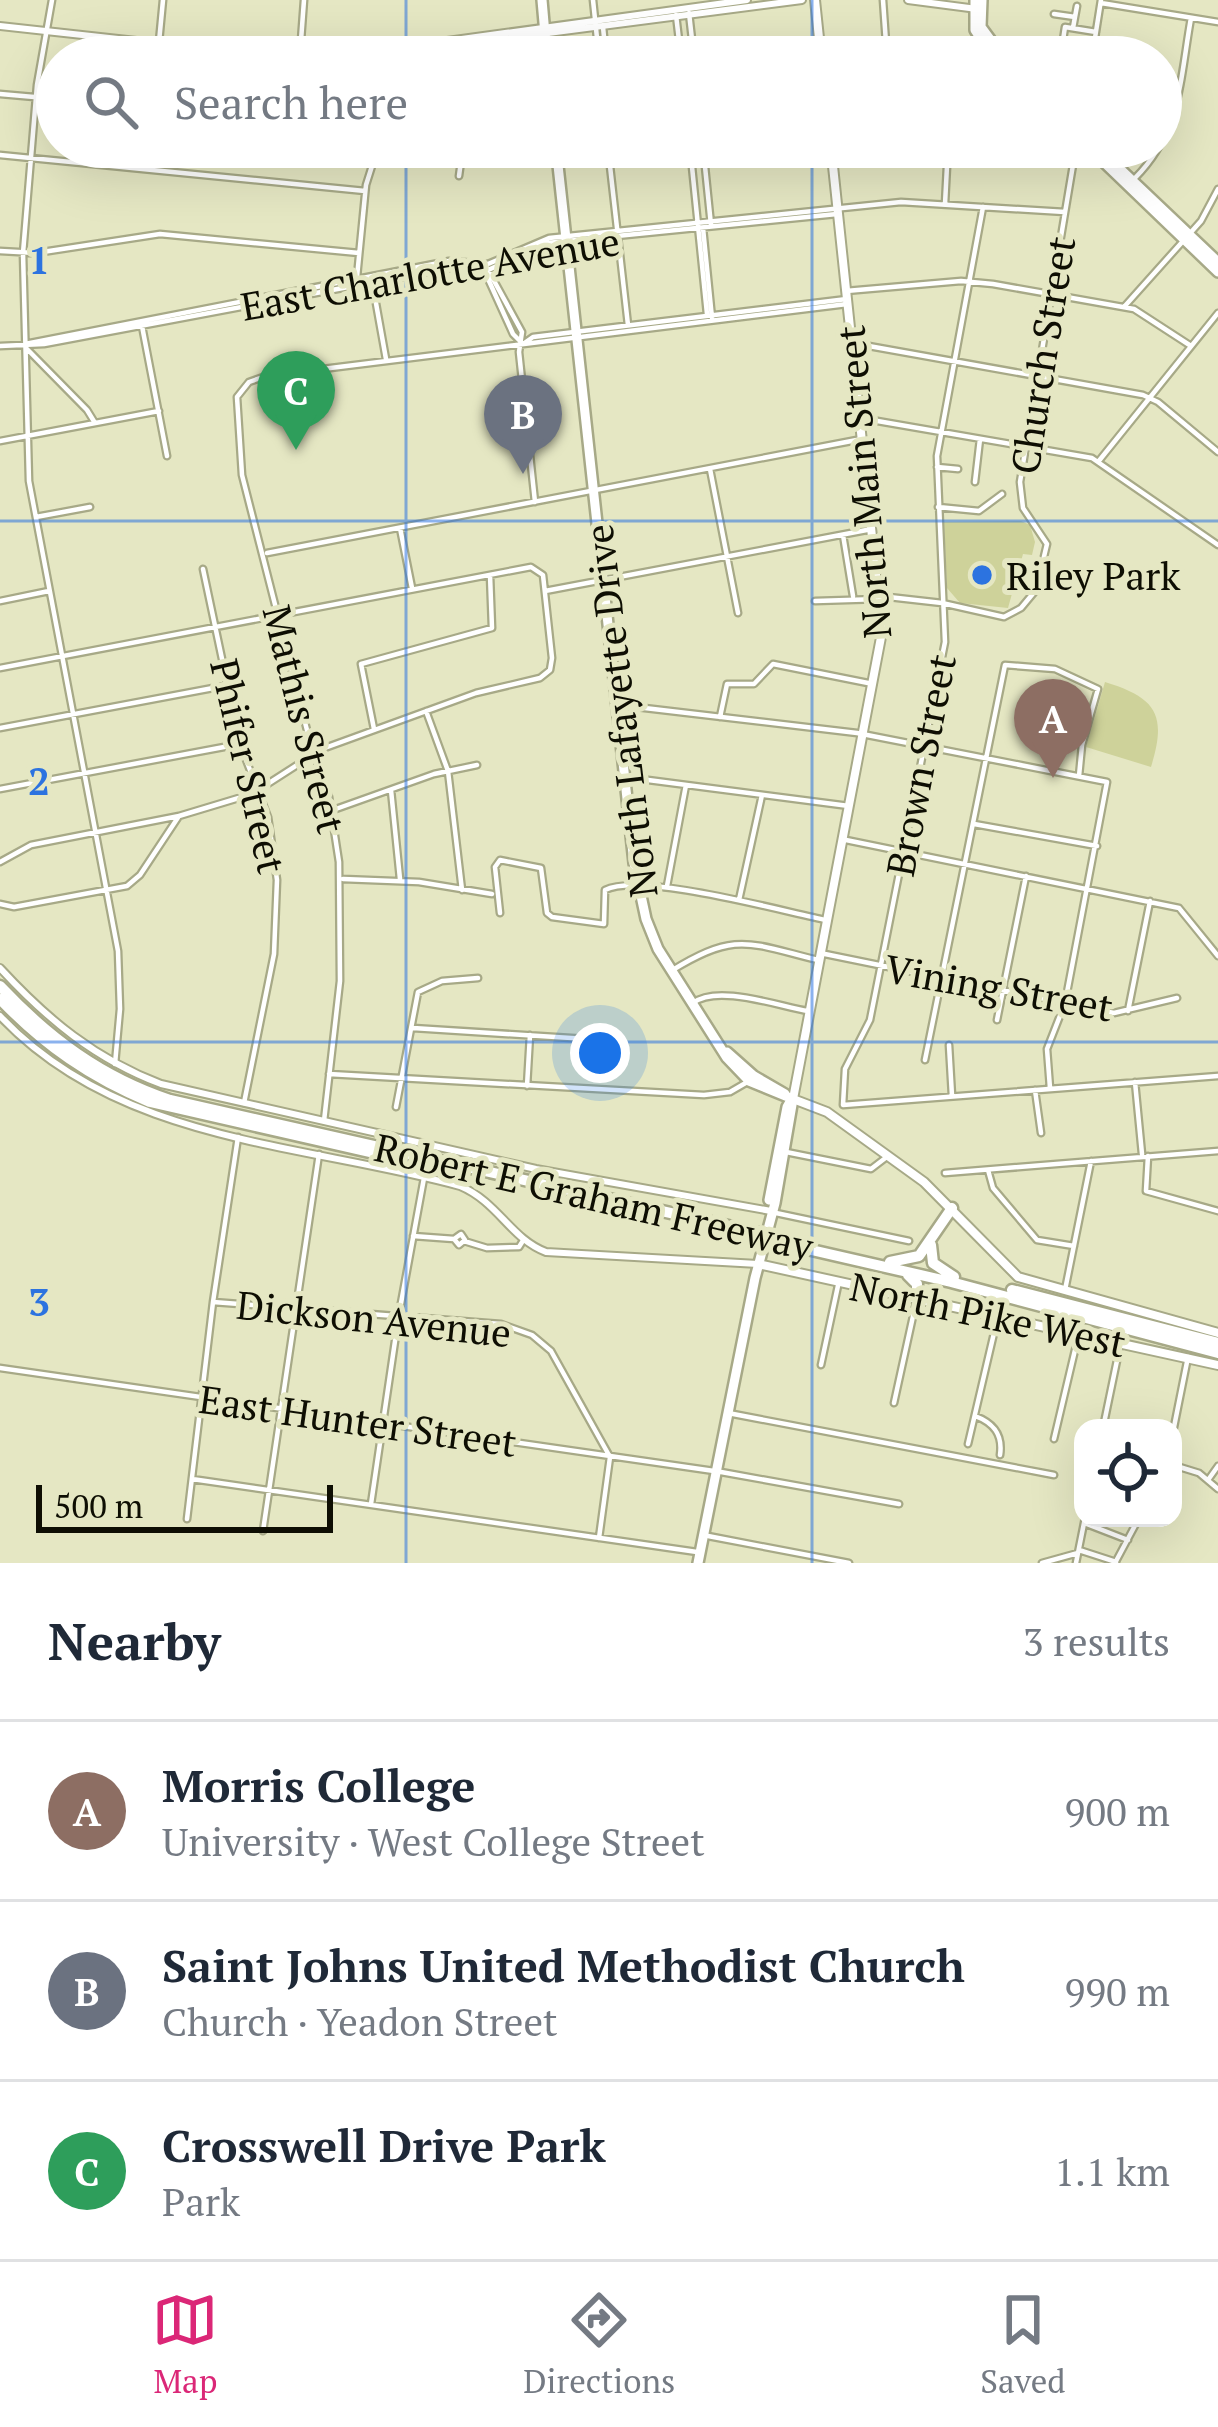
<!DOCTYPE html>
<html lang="en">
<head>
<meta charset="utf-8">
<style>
	body { margin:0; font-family:"PT Serif",serif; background:#f2f2f3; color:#1f2937 }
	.controls { position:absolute; right:36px; bottom:36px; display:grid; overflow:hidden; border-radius:24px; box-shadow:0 12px 48px #0002 }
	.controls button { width:108px; height:108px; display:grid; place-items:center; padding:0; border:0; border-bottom:3px solid #e0e1e3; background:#fff; color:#1f2937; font:60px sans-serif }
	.scale { position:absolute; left:36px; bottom:30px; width:297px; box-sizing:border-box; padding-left:12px; border:6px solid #0e0e03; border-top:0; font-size:33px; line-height:42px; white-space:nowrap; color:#0e0e03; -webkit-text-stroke:9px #e5e7c3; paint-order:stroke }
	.you { position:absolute; left:600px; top:1053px; width:42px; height:42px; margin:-30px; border:9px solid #fff; border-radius:50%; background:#1a73e8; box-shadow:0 0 0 18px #1a73e833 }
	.badge { display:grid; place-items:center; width:78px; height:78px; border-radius:50%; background:#db2777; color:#fff; font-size:39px; font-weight:700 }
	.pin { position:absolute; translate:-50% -99px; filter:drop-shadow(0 3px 6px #0008) }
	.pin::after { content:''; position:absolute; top:63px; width:42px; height:36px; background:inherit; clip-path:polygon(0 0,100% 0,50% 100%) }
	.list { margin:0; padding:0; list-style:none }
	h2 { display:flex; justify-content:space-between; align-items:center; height:156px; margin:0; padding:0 48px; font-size:51px }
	h2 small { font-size:39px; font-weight:400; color:#747a83 }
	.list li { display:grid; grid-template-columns:78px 1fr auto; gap:36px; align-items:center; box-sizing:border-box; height:180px; padding:0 48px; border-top:3px solid #e0e1e3 }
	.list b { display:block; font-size:45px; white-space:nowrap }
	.list p { margin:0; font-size:39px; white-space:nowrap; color:#747a83 }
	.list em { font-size:39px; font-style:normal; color:#747a83 }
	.icon { flex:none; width:66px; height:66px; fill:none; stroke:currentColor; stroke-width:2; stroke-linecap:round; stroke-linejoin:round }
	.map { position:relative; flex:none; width:1218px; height:1563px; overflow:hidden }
	.search { position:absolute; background:#fff; box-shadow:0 12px 48px #0002; left:36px; right:36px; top:36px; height:132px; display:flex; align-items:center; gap:30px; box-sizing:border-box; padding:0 42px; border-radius:66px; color:#747a83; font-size:45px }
	.sheet { height:696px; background:#fff }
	nav { display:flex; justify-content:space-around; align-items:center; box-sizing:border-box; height:168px; border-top:3px solid #e0e1e3; background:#fff; font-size:33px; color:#747a83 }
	nav a { display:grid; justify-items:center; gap:6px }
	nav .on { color:#db2777 }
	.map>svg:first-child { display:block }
</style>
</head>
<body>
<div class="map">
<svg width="1218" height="1563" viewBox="0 0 1218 1563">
	<rect width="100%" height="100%" fill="#e5e7c3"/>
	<path fill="#ced29a" d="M 1021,521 L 1030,525 L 1035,542 L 1032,555 L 1023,554 L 1008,608 L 960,603 L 947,588 L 944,522 Z
		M 1105,682 C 1157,698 1167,715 1151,767 L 1086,747 Z"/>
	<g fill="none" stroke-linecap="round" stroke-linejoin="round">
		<g stroke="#a7a987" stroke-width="9">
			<path id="minor" d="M 52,0 L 37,85 L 23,253 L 29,481 L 118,951 L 120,1009 L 115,1064
				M 593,0 L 599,57
				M 883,0 L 887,57
				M 1101,3 L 1218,22
				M 689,13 L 694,57
				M 1054,14 L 1075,17
				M 676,15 L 681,57
				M 603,27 L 606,57
				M 1073,28 L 1077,6
				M 1063,40 L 1065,27 L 1096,32
				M 159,42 L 163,0
				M 300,54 L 304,0
				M 476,57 L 479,41
				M 970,57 L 982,42
				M 1092,57 L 1101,0
				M 0,94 L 57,99
				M 613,147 L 610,166 L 628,325
				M 690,147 L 707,314
				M 703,147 L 711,225
				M 614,154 L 679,147
				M 0,155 L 365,191
				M 459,176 L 463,147
				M 1135,178 C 1181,132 1180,79 1191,18
				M 945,204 L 948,147
				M 983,207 L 937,456 L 945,642 L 870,1020 L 845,1069 L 843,1105 L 1218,1076
				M 703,228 L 712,318
				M 0,251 L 36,253 L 160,234 L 359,253
				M 487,268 L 522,332 L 519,352 L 535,502
				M 484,270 L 513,334 L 523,344
				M 357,277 L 366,185 L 378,147
				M 372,281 L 386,359
				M 846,291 L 961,281 L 993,284 L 1134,309 L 1191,346
				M 1124,307 L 1201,221 L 1218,189
				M 142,326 L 167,456
				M 852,343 L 1143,395 L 1158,402 L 1218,452
				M 25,344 L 449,261 L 488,264 L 549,238 L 901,202 L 1065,212
				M 523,344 L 533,337 L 847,299
				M 0,346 L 44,344 L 455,267 L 486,271 L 547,243 L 837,214
				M 27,349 L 87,410 L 95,423
				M 860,418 L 1092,458 L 1218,545
				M 0,441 L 159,411
				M 1098,462 L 1218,313
				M 937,467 L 958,469
				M 710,469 L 738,613
				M 975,482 L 980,439
				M 938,507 L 979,511 L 1002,494
				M 36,517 L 90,507
				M 400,528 L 412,588
				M 843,535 L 853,596
				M 267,553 L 862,439
				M 203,569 L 240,744 L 268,817 L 277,880 L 274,954 L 244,1103
				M 545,591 L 872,529
				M 880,596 L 942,603 L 1004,617 L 1021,608 L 1036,590 L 1047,544 L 1023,508 L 1020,482 L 1076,147
				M 0,601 L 49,591
				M 815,601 L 880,599
				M 0,668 L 531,567 L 543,575 L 552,658 L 550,670 L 540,678 L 476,693 L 322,749 L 252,794 L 179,816 L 140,875 L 127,886 L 14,907 L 0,904
				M 619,705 L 857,733 L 1107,782 L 1065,1003 L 1047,1049 L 1050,1088
				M 426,711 L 448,771 L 462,890
				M 720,717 L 727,684 L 754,684 L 773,664 L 873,684
				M 0,728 L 229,685
				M 374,729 L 361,664 L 492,628 L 490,575
				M 625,777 L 849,806
				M 0,789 L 240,744
				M 391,790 L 400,879
				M 333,810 L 434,774 L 477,765
				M 974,824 L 1097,846
				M 846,840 L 1179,908 L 1218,956
				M 0,862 L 31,845 L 179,816
				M 343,879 L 419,882 L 492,894
				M 667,886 L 686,785
				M 739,900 L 762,795
				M 500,913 L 495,867 L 500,860 L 541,868 L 547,913 L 552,917 L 604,924 L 605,890 C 641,872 781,911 826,920
				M 820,953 L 1114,1013 L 1177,998
				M 671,971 C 736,931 748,943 818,960
				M 693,1003 C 717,984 778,1006 808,1011
				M 1128,1011 L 1150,901
				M 997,1020 L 1026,876
				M 413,1028 L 587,1039
				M 949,1045 L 952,1096
				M 925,1060 L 1005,665 L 1055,669 L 1098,689 L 1082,745 L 1079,776
				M 329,1074 L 704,1095 L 730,1092 L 749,1081
				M 1135,1082 L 1142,1154
				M 527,1086 L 530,1035
				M 1035,1090 L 1041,1133
				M 396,1107 L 418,992 L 442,981 L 478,978
				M 324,1121 L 340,981 L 339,862 L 329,797 L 309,738 L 242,475 L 237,397 L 249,382 L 266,376 L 847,304
				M 786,1152 L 871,1169 L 888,1156
				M 1148,1156 L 1146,1191 L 1218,1211
				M 988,1170 L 993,1188 L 1037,1240 L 1074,1246
				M 945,1173 L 1218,1151
				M 776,1213 L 909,1241
				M 413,1236 L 454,1239 L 459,1245 L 465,1240 L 461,1234 L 454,1239
				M 464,1241 L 487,1248 L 519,1247 L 524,1239
				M 1065,1290 L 1091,1161
				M 213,1302 L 501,1324 L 532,1335 L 551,1351 L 610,1457 L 599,1538
				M 821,1365 L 839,1281
				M 0,1368 L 721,1472 L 899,1504
				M 894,1403 L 917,1298
				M 728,1413 L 1054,1475
				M 975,1416 C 994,1423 1003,1435 1000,1455
				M 1103,1428 L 1120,1346
				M 1173,1432 L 1188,1357
				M 1054,1439 L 1079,1333
				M 968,1444 L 998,1316
				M 1173,1465 L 1199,1473 L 1218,1489
				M 192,1479 L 697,1552
				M 1208,1480 L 1218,1466
				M 371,1504 L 399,1314 L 424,1178
				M 187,1519 L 213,1302 L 238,1137
				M 1084,1523 L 1128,1540
				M 263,1531 L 319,1154
				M 708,1536 L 849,1563
				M 1079,1550 L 1116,1562
				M 1042,1563 L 1078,1553
				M 1076,1563 L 1085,1518
				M 1115,1563 L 1139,1518"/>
		</g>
		<g stroke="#a7a987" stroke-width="10">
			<path id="tertiary" d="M 908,0 L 977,9
				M 0,26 L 246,53 L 323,57 L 479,42 L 802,0
				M 447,41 L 747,0
				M 0,968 C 47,1019 95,1059 161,1084 L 536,1169 L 771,1211
				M 0,1016 C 119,1143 302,1143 460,1186 C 498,1202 511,1239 546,1252 L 758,1264"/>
		</g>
		<g stroke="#a7a987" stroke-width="12">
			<path id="secondary" d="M 815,0 L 821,57
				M 831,147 L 882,632 L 793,1099 L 827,1112 L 924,1182 L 1018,1277 L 1218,1333
				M 758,1264 L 1218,1365"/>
		</g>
		<g stroke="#a7a987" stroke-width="14">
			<path id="primary" d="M 542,0 L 547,57
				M 975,0 L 975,30 L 993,57
				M 982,0 L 981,27 L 1003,57
				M 556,147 L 634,863 L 646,919 L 658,949 L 727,1058 L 749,1081 L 793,1099
				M 1088,147 L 1218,272
				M 1097,147 L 1218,262
				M 727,1052 L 754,1076 L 785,1094
				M 769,1200 L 787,1107 L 791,1100
				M 698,1563 L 755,1278 L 775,1203 L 793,1099"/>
		</g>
		<g stroke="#a7a987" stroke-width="15">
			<path id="motorway" d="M 0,986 C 49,1038 101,1077 170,1100 L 746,1230
				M 0,999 C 44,1045 91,1078 150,1102 L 400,1159
				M 781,1243 L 951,1282 L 1218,1353
				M 931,1245 L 933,1263 L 954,1277
				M 890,1262 L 919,1256 L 952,1208
				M 908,1275 L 917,1284 L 917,1298
				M 1012,1290 L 1218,1343"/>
		</g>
		<use href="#minor" stroke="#fff" stroke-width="4.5"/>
		<use href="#tertiary" stroke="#fff" stroke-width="6"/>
		<use href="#secondary" stroke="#fff" stroke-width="8"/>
		<use href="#primary" stroke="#fff" stroke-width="9"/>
		<use href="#motorway" stroke="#fff" stroke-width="10"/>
		<g stroke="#a7a987" stroke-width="15" stroke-linecap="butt">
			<path id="motorway-bridge" d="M 746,1230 L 782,1239"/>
		</g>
		<use href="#motorway-bridge" stroke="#fff" stroke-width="10"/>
	</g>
	<path fill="none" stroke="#2c73e0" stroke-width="3" stroke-opacity="0.55" d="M 406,0 L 406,57M 812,0 L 812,57M 406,147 L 406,1563M 812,147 L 812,1563M 0,521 L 1218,521M 0,1042 L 1218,1042"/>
	<circle fill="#2c73e0" stroke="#e5e7c3" stroke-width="4.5" cx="982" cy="575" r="12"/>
	<g text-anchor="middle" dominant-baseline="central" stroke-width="10" stroke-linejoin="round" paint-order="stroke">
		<g font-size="39" fill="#0e0e03" stroke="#e5e7c3">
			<text transform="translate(430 273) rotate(-10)">East Charlotte Avenue</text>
			<text transform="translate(1042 355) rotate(-81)">Church Street</text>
			<text transform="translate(863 482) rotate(-95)">North Main Street</text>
			<text transform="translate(620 711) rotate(-97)">North Lafayette Drive</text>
			<text transform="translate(305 719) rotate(76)">Mathis Street</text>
			<text transform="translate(920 765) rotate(-79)">Brown Street</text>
			<text transform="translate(249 766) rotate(77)">Phifer Street</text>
			<text transform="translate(999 987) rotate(10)">Vining Street</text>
			<text transform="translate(594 1196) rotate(13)">Robert E Graham Freeway</text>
			<text transform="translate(988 1314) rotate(12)">North Pike West</text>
			<text transform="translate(374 1318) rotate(6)">Dickson Avenue</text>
			<text transform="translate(358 1420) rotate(8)">East Hunter Street</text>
		</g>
		<g font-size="39" fill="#0e0e03" stroke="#e5e7c3" text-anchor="start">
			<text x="1006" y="575">Riley Park</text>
		</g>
	</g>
	<g font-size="39" text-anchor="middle" font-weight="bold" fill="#2c73e0" stroke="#e5e7c3" stroke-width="10" stroke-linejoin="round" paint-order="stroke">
		<text x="39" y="274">1</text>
		<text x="39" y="795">2</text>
		<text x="39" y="1316">3</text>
	</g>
</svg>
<div class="controls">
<button><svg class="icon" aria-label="locate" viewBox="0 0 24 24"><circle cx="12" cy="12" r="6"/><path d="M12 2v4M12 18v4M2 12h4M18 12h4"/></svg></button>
</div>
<div class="scale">500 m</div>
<div class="you"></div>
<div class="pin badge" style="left:1053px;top:778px;background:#8d6e63">A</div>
<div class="pin badge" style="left:523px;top:474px;background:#6b7280">B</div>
<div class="pin badge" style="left:296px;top:450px;background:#2e9e5b">C</div>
<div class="search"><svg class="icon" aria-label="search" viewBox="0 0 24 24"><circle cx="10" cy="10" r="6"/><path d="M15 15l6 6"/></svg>Search here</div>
</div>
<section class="sheet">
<h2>Nearby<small>3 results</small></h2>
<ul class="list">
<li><span class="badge" style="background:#8d6e63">A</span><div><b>Morris College</b><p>University · West College Street</p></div><em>900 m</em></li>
<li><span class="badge" style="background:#6b7280">B</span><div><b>Saint Johns United Methodist Church</b><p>Church · Yeadon Street</p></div><em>990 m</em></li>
<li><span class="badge" style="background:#2e9e5b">C</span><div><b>Crosswell Drive Park</b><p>Park</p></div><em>1.1 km</em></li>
</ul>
</section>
<nav>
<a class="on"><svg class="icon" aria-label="map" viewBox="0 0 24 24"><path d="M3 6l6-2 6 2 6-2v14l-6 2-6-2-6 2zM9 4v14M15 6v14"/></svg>Map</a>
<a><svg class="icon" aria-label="directions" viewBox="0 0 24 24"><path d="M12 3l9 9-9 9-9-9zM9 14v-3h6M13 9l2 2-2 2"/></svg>Directions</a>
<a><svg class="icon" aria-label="saved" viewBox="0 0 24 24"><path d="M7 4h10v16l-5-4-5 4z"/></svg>Saved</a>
</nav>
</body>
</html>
